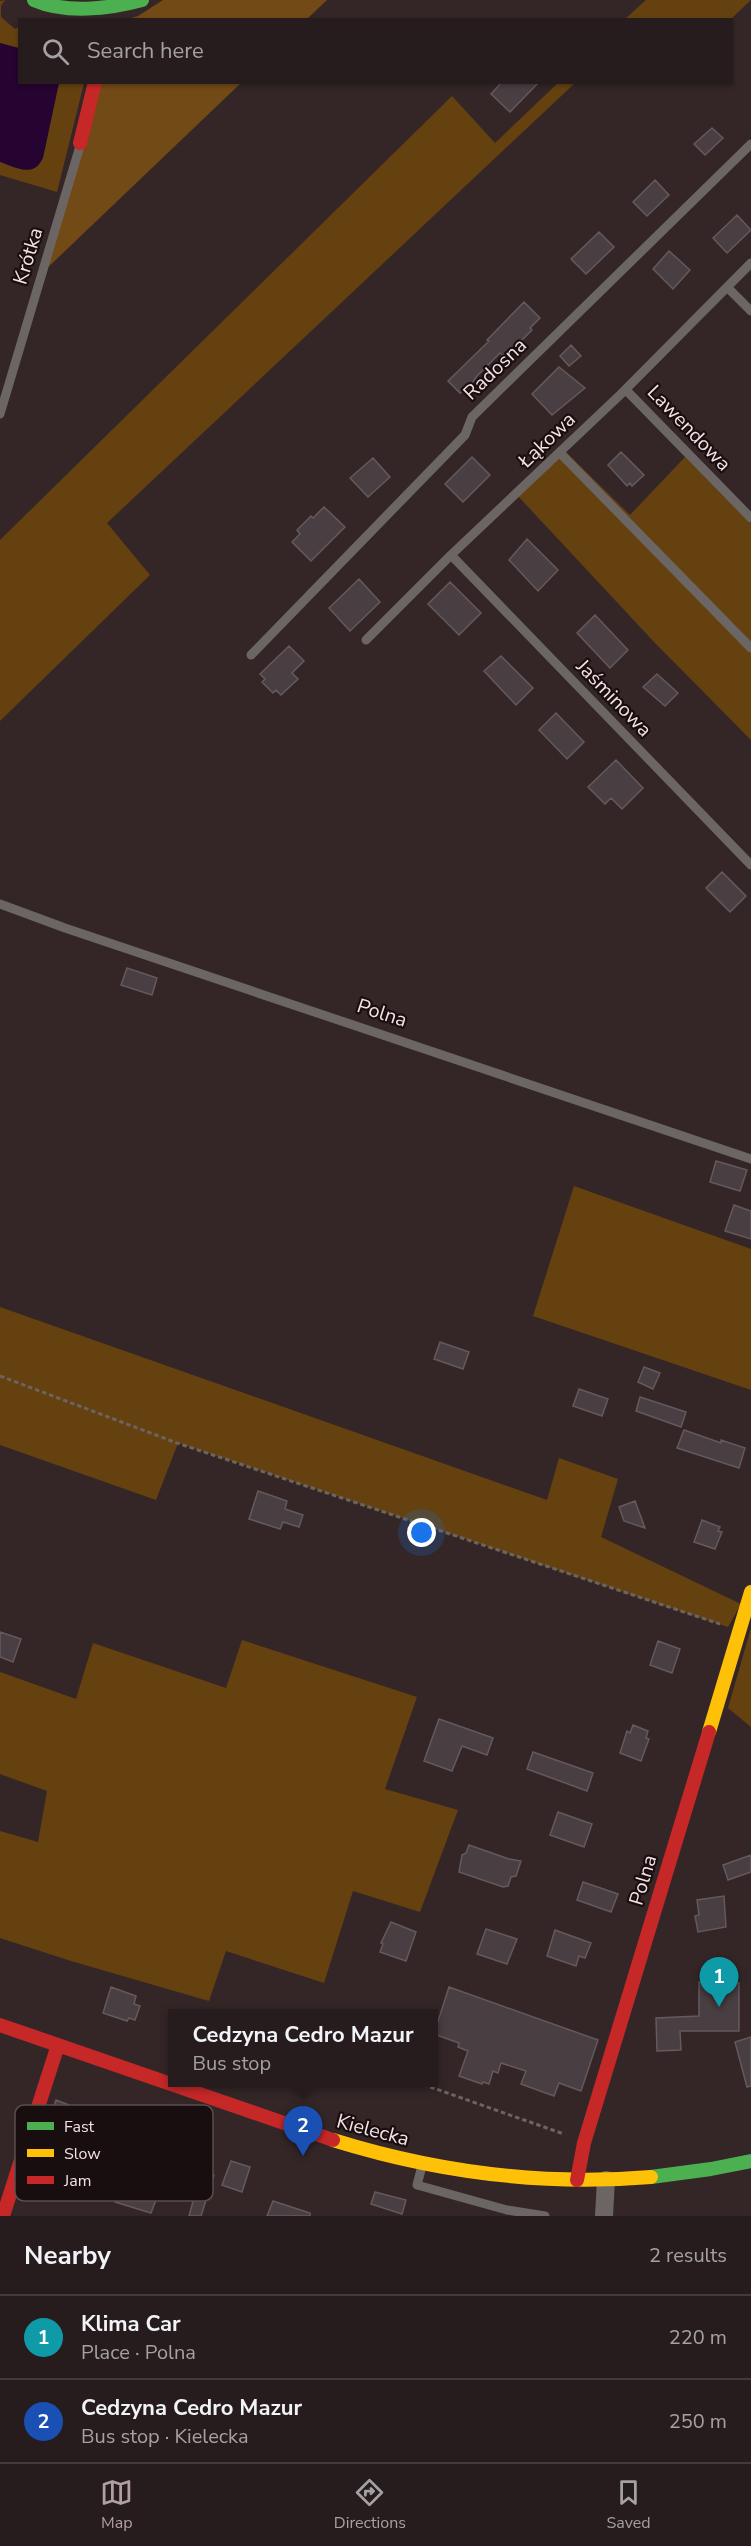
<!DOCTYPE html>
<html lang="en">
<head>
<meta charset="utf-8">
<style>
	body { margin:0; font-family:"Nunito Sans",sans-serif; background:#33292a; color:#f1f3f6 }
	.you { position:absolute; left:422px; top:1533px; width:21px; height:21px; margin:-15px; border:4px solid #fff; border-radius:50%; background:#1a73e8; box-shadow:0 0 0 9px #1a73e833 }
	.badge { display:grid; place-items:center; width:39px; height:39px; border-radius:50%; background:#b1a0a1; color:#fff; font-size:20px; font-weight:700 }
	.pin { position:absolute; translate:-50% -50px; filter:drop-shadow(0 2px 3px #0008) }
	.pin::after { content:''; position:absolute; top:32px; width:21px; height:18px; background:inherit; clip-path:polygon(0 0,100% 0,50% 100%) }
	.popup { position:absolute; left:168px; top:2009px; width:270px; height:78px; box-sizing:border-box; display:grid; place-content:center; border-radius:0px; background:#271c1d; filter:drop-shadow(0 2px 4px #0005); font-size:20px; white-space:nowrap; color:#a4a1a4 }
	.popup b { font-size:22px; color:#f1f3f6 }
	.popup::after { content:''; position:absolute; left:50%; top:100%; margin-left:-12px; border:12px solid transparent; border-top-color:#271c1d }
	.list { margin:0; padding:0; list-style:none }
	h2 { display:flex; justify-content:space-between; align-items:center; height:78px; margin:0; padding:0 24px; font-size:26px }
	h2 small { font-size:20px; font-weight:400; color:#a4a1a4 }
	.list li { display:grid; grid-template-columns:39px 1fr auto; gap:18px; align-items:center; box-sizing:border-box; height:84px; padding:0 24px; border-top:2px solid #433a3b }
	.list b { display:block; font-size:22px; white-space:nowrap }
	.list p { margin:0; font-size:20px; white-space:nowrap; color:#a4a1a4 }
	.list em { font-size:20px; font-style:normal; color:#a4a1a4 }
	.icon { flex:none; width:33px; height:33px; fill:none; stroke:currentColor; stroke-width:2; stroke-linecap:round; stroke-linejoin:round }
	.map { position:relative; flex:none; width:751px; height:2216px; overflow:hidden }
	.search { position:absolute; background:#271c1d; box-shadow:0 2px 4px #0004; left:18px; right:18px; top:18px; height:66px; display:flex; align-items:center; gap:15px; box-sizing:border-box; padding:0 21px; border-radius:0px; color:#a4a1a4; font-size:22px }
	.sheet { height:246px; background:#271c1d }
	nav { display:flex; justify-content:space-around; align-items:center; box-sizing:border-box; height:84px; border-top:2px solid #433a3b; background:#271c1d; font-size:16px; color:#a4a1a4 }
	nav a { display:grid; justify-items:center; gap:3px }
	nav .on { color:#b1a0a1 }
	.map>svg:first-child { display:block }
</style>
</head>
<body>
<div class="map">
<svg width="751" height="2216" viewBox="0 0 751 2216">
	<rect width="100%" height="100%" fill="#342627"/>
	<path fill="#654110" d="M 5,0 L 1,6 L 1,17 L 15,29 L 19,27 L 20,82 L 84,83 L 57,192 L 0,175 L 0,1 Z
		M 646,0 L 751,0 L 731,19 L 625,19 Z
		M 559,82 L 575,83 L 107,523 L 150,575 L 0,721 L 0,540 L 452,96 L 495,143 Z
		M 566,452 L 630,515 L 685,457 L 751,524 L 751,740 L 655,643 L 517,495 Z
		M 574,1186 L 751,1249 L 751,1390 L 533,1316 Z
		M 0,1307 L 547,1500 L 559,1458 L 618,1479 L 601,1537 L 741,1604 L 728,1627 L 178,1443 L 156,1500 L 0,1445 Z
		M 751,1628 L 751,1727 L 728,1708 Z
		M 242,1640 L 417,1697 L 385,1789 L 458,1810 L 420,1912 L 353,1891 L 324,1983 L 226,1951 L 209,2001 L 71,1961 L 0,1938 L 0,1831 L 38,1842 L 47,1791 L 0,1774 L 0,1672 L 76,1699 L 93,1643 L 226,1688 Z"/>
	<path fill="#724a15" d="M 163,0 L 327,0 L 307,19 L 125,20 L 138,16 Z
		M 94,83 L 241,83 L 42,273 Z"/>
	<path fill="#260431" d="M 0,43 L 19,48 L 20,82 L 59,83 L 43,158 C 34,178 17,168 0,162 Z"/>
	<path fill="#493e42" stroke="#64595c" stroke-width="1.5" d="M 502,82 L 539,82 L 510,112 L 491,94 Z
		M 712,128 L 723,138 L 705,155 L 694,144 Z
		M 655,180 L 669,195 L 647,216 L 633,202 Z
		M 737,215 L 751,230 L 727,253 L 713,238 Z
		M 599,232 L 614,247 L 586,274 L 571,259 Z
		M 669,251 L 690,270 L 673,289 L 653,269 Z
		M 524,302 L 540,318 L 530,328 L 532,330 L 505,357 L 500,353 L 477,376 L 469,388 L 460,393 L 448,381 L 489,341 L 487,340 Z
		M 571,345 L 581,356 L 569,366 L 560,356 Z
		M 559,367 L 585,388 L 552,415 L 532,394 Z
		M 621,452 L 644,475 L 632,486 L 630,483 L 627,486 L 608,465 Z
		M 472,457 L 490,475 L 463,502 L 445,484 Z
		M 373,458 L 390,477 L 368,497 L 350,478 Z
		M 324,507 L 345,527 L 311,561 L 292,542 L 300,534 L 297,530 L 311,516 L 313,518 Z
		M 527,539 L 558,570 L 538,591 L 509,560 Z
		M 359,579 L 380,602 L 350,631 L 329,608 Z
		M 450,582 L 481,613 L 459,635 L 428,604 Z
		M 595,615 L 628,650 L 610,668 L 577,633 Z
		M 289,646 L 304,661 L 292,673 L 298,679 L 281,695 L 276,690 L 273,693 L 262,682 L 265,679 L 260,674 Z
		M 501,656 L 533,688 L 516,705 L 484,671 Z
		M 657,674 L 678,693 L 665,706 L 643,687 Z
		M 556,713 L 584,742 L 567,759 L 539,730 Z
		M 616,760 L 643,788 L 622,809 L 611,798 L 605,804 L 588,787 Z
		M 722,872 L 746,896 L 730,912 L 706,888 Z
		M 127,968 L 157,978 L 152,995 L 121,985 Z
		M 716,1161 L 747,1170 L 740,1191 L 710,1182 Z
		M 734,1205 L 751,1211 L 751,1239 L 725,1231 Z
		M 440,1342 L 469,1352 L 463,1369 L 434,1359 Z
		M 644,1367 L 660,1373 L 653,1389 L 638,1382 Z
		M 579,1389 L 608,1399 L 602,1416 L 573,1406 Z
		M 640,1397 L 686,1412 L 681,1427 L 636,1411 Z
		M 684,1430 L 721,1443 L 721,1440 L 745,1448 L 739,1468 L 677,1448 Z
		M 258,1491 L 287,1501 L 285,1509 L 303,1515 L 299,1527 L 283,1522 L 280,1529 L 249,1519 Z
		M 635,1501 L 645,1528 L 624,1521 L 619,1507 Z
		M 702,1520 L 720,1527 L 718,1531 L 722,1532 L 715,1549 L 694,1542 Z
		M 0,1632 L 21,1639 L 13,1662 L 0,1657 Z
		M 658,1641 L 680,1649 L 672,1673 L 650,1665 Z
		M 439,1719 L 493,1738 L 487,1755 L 462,1746 L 452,1771 L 424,1761 Z
		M 633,1725 L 648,1731 L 646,1738 L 649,1739 L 641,1761 L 620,1753 L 627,1731 L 630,1733 Z
		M 533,1752 L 593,1773 L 587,1791 L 527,1769 Z
		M 558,1812 L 592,1824 L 584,1847 L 550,1835 Z
		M 469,1845 L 509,1859 L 521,1861 L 516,1876 L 511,1877 L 508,1886 L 503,1887 L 459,1872 L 462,1855 L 466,1853 Z
		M 751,1855 L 751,1872 L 728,1880 L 723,1865 Z
		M 583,1882 L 618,1894 L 611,1912 L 577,1900 Z
		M 724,1896 L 726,1927 L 698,1932 L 695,1916 L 699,1915 L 697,1900 Z
		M 391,1922 L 416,1932 L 406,1961 L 380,1952 L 383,1944 L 381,1943 Z
		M 486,1929 L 517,1939 L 507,1964 L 477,1954 Z
		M 555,1930 L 591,1943 L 585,1958 L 579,1956 L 576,1966 L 547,1956 Z
		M 699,1982 L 739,1983 L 739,2031 L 680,2031 L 681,2050 L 657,2051 L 656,2018 L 699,2016 Z
		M 111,1987 L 136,1996 L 134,2004 L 140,2006 L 135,2020 L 129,2018 L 127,2021 L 103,2013 Z
		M 449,1987 L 598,2040 L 581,2091 L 559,2083 L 554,2096 L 521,2084 L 526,2071 L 501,2063 L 498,2073 L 493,2071 L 489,2084 L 483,2082 L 482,2084 L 459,2076 L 468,2051 L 458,2047 L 459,2043 L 434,2034 Z
		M 751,2037 L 751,2086 L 747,2087 L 735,2042 Z
		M 56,2100 L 69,2105 L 62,2126 L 49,2122 Z
		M 98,2117 L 129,2129 L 131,2121 L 208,2145 L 202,2165 L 133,2145 L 121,2185 L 87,2172 L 99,2141 L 90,2137 Z
		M 62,2156 L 86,2165 L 82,2179 L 57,2170 Z
		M 231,2161 L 250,2167 L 242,2192 L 222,2185 Z
		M 201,2172 L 214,2175 L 201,2216 L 189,2216 Z
		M 120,2186 L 157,2197 L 151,2213 L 115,2202 Z
		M 375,2192 L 406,2200 L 402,2214 L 371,2204 Z
		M 273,2201 L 310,2213 L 310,2216 L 267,2216 Z"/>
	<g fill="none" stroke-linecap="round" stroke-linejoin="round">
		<path stroke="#6b6463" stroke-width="3" stroke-dasharray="4.5 3" stroke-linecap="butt" d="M 0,1376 L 177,1443 L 720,1624
			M 416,2082 L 564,2134"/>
		<path stroke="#6b6664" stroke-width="9" d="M 727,287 L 751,311
			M 626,390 L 751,518
			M 0,414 L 80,146
			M 560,453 L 751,648
			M 451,555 L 751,865
			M 366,640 L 451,555 L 621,394 L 751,263
			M 251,655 L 465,435 L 472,417 L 751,144
			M 0,904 L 65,928 L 751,1159
			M 422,2166 L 417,2185 L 507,2210 L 545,2216"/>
		<path stroke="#6b6664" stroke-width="18" d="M 604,2216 L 606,2180"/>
		<path stroke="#4caf50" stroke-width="14" d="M 34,0 C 66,14 109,9 142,0
			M 651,2177 L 711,2169 L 751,2161"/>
		<path stroke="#ffc107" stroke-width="14" d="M 709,1732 L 751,1592
			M 333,2140 C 436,2172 543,2186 651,2177"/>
		<path stroke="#c62828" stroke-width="14" d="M 80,143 L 95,82
			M 0,2025 L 333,2140
			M 577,2180 L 584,2143 L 709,1732
			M 3,2216 L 58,2045"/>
	</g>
	<g text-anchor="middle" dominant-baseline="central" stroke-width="4.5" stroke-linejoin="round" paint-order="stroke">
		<g font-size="20" fill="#f4e2e3" stroke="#190e0f">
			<text transform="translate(28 256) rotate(-73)">Krótka</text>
			<text transform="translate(495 369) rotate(-44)">Radosna</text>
			<text transform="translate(689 428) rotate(46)">Lawendowa</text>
			<text transform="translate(547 440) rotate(-44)">Łąkowa</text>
			<text transform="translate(614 698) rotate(46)">Jaśminowa</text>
			<text transform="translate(382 1013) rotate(18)">Polna</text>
			<text transform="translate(643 1880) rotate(-73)">Polna</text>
			<text transform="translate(373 2130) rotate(15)">Kielecka</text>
		</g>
	</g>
	<rect x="15" y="2105" width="198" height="96" rx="9" fill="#190e0f" stroke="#5b4e4f" stroke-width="1.5"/>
	<rect x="27" y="2122" width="27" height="8" fill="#4caf50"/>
	<rect x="27" y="2149" width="27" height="8" fill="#ffc107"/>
	<rect x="27" y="2176" width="27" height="8" fill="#c62828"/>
	<g font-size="16" fill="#f4e2e3">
		<text x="64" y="2132">Fast</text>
		<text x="64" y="2159">Slow</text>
		<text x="64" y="2186">Jam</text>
	</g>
</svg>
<div class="you"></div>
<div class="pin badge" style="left:719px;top:2007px;background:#0f9aa8">1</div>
<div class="pin badge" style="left:303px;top:2156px;background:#1a4fb4">2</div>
<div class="popup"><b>Cedzyna Cedro Mazur</b>Bus stop</div>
<div class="search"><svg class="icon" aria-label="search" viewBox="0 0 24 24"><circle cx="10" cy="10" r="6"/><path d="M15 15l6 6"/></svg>Search here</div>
</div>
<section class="sheet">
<h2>Nearby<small>2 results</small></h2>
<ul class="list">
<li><span class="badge" style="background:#0f9aa8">1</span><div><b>Klima Car</b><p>Place · Polna</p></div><em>220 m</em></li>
<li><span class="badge" style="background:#1a4fb4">2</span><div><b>Cedzyna Cedro Mazur</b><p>Bus stop · Kielecka</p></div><em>250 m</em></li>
</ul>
</section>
<nav>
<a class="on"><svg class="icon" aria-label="map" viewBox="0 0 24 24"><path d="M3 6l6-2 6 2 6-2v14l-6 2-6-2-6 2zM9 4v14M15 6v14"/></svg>Map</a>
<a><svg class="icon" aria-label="directions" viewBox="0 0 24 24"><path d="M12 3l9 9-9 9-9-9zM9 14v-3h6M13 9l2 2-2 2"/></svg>Directions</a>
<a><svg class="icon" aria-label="saved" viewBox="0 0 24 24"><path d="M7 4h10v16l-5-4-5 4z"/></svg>Saved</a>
</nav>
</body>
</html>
